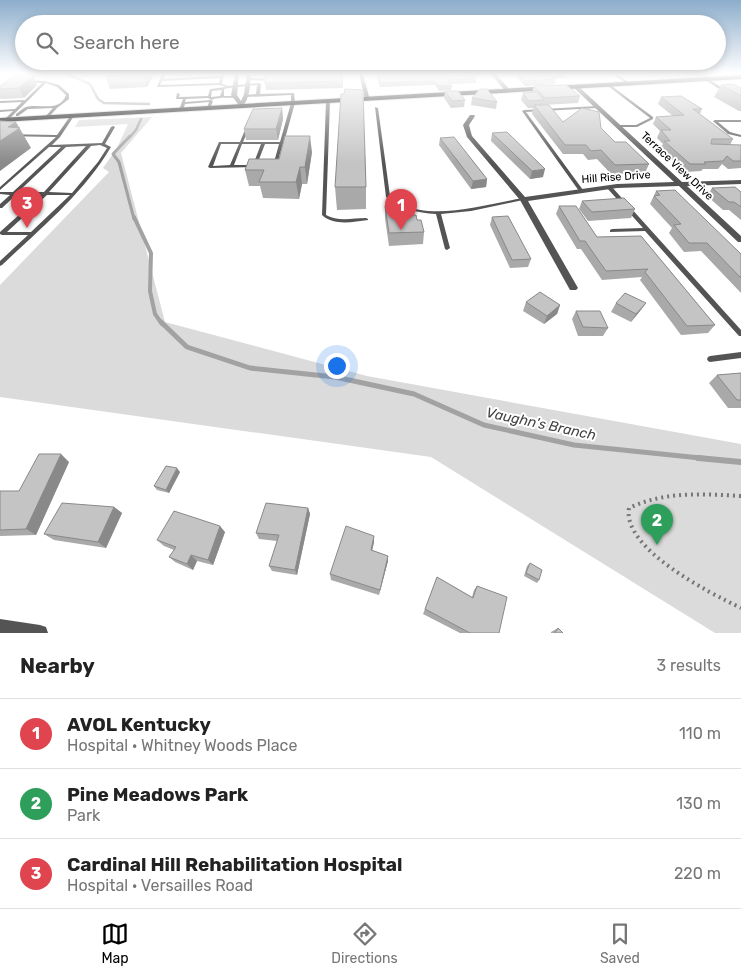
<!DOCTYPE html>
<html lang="en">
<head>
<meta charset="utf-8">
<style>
	body { margin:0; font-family:Rubik,sans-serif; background:#f2f2f2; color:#222 }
	.you { position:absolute; left:336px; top:365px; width:18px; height:18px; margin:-12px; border:4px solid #fff; border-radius:50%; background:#1a73e8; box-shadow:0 0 0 8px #1a73e833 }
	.badge { display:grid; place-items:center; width:32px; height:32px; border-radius:50%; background:#000; color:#fff; font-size:16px; font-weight:700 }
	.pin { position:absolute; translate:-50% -41px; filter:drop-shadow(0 1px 2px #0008) }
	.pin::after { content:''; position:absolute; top:26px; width:18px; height:15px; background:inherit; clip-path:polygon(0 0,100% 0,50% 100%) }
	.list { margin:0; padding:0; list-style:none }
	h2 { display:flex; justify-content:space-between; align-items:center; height:65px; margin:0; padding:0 20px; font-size:21px }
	h2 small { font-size:16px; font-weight:400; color:#767676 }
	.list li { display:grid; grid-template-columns:32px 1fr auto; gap:15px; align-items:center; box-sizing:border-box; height:70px; padding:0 20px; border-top:1px solid #e0e0e0 }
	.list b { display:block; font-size:19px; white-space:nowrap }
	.list p { margin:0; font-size:16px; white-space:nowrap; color:#767676 }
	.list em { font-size:16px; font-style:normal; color:#767676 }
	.icon { flex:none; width:28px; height:28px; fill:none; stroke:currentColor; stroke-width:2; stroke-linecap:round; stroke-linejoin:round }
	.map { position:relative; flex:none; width:741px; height:633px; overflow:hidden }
	.search { position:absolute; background:#fff; box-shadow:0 2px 8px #0003; left:15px; right:15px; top:15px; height:55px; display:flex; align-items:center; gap:12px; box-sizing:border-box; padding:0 18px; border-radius:28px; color:#767676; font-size:19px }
	.sheet { height:275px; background:#fff }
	nav { display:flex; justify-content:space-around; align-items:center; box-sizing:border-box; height:70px; border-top:1px solid #e0e0e0; background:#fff; font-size:14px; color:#767676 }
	nav a { display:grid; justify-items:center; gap:2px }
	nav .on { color:#000 }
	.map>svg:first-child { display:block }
</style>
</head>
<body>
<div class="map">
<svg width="741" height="633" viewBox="0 0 741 633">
	<rect width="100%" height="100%" fill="#fff"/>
	<path fill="#dbdbdb" d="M 152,117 L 121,153 L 165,322 L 367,376 L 741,444 L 741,633 L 715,633 L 431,457 L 0,397 L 0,285 L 109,172 L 103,168 L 117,148 L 128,124 L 75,127 L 79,120 Z"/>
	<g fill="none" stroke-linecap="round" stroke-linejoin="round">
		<path stroke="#a2a2a2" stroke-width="2.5" d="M 67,74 L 90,84 L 98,99 L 104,103 L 149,104
			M 129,138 L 136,130 L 141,119"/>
		<path stroke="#a2a2a2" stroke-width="3" d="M 130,136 L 113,154 L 119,162 L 134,219"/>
		<path stroke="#a2a2a2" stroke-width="4" d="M 134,217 L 151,253 L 150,291 L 155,314 L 162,324"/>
		<path stroke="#a2a2a2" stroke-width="5" d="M 161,322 L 187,347 L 250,368 L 335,377 L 414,394 L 484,425 L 574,445 L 710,459"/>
		<path stroke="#a2a2a2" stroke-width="6" d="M 698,458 L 741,462"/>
		<g stroke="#dbdbdb" stroke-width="2">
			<path id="primary" d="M 741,75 L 741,79 L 0,122 L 0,118 Z"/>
		</g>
		<path stroke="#767676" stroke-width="4" stroke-dasharray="2 4" stroke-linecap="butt" d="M 741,496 C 702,494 665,491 629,508 C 622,549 710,593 741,608"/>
		<path fill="#545454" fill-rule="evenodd" d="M 162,74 L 165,74 L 163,79 L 221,76 L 222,74 L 224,74 L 222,84 L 228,86 L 259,83 L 261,84 L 260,94 L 294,93 L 295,103 L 284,142 L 285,143 L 283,144 L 276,167 L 273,166 L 279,144 L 265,144 L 256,167 L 210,168 L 208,167 L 219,142 L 240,142 L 247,125 L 250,126 L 243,142 L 280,142 L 291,103 L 291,95 L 246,97 L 244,96 L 245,95 L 256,94 L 257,85 L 228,88 L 224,89 L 224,96 L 236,96 L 238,97 L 237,98 C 229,98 218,97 211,100 L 208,98 L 186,99 L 185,102 L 211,100 L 213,101 L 210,109 L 207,108 L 209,102 L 185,104 L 183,110 L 181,111 L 179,110 L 183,99 L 176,99 L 177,93 L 180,94 L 179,97 L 208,96 L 210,89 L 226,87 L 220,85 L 157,87 ZM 220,78 L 219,83 L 160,85 L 162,81 ZM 222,90 L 220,96 L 211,97 L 212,91 ZM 221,144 L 239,144 L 230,165 L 213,166 ZM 242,144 L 261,144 L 253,165 L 234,165 Z
			M 613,74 L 616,74 L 632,84 L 629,85 Z
			M 249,78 L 273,79 L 275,80 L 273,81 L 248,80 Z
			M 705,78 L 707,78 L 727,91 L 724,92 L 705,80 Z
			M 28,80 L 45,81 L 59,85 L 69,94 L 69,99 L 57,108 L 48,118 L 45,117 L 53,108 L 28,109 L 18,116 L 16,116 L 16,114 C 19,112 23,108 26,107 C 39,103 60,113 66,95 L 57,87 L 46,83 L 7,121 L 5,121 L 5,119 L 13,111 L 0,112 L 0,110 L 15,109 L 22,102 L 0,103 L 0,101 L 25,100 L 42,83 L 29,82 Z
			M 609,84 L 653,117 L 653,119 L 637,127 L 617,127 L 617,125 L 636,125 L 650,118 L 608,86 Z
			M 328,100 L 330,101 L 326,215 C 338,222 353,218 366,218 L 368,219 L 368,220 C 353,222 333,226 322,215 L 326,101 Z
			M 598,106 L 599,107 L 597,108 L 526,112 L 583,190 L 581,191 L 579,191 L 522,111 L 524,110 Z
			M 375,107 L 378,108 L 390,196 C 394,199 399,203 403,205 C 436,220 489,204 523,198 L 525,199 L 523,200 L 471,211 L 441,214 L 450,248 L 447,250 L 445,249 L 436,214 C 417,213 400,209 386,197 Z
			M 71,115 L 74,116 L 60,137 L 52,145 L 102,143 L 111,127 L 113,126 L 115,127 L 105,144 L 111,147 C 83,194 41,228 2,265 L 0,266 L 0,261 L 28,235 L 2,235 L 0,234 L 0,232 L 41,195 L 16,195 L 2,208 L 0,208 L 0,204 L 10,195 L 0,194 L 0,192 L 13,192 L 61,147 L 49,147 L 0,190 L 0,187 L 56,137 L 0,136 L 0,134 L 57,135 ZM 100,145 L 107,148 L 98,162 L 72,193 L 49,192 L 91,146 ZM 86,146 L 44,192 L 18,192 L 66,147 ZM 47,195 L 70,195 L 31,232 L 7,232 Z
			M 715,120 L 741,120 L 741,122 L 718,122 L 730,132 L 741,135 L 741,137 L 728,134 L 714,122 L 713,121 Z
			M 607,186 L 611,186 L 741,330 L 741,336 L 739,336 L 645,231 L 610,232 L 610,230 L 612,229 L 643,228 L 607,188 Z
			M 741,352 L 741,358 L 710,362 L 708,361 L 707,359 L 708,357 L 710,356 Z"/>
		<path fill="#545454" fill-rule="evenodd" d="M 359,74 L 363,74 L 370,100 L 365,99 Z
			M 491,74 L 496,74 L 510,90 L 510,92 L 506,92 Z
			M 574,86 L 578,86 L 682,182 L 741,180 L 741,184 L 687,186 L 741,236 L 741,242 L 738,242 L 679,186 L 617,188 L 528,201 L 578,288 L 576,290 L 570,290 L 520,200 L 467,137 L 463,125 L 470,115 L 474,115 L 475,116 L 469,125 L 472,136 L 525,197 L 617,184 L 674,182 L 574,88 Z
			M 0,619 L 40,625 L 46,627 L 48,633 L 0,633 Z"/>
		<path fill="#545454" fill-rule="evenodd" d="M 235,74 L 239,74 L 237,95 L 241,101 L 244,94 L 247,74 L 251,74 C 250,86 250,100 241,108 L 231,95 Z"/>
		<use href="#primary" fill="#000" fill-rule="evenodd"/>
	</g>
	<path fill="#a9a9a9" d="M 107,74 L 154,74 L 147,87 L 110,89 L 105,76 Z
		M 266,74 L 341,74 L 343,81 L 343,88 L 266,90 L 265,83 Z
		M 376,74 L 472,74 L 476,79 L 476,83 L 451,84 L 452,86 L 451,90 L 439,91 L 435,85 L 380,87 Z
		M 514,74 L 567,74 L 566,78 L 555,78 L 556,79 L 555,84 L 525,86 Z
		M 37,85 L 24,98 L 1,99 L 0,98 L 0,86 Z
		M 721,85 L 741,88 L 741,87 L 741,111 L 739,111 L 714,97 Z
		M 534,86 L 580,96 L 578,103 L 543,105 L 543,104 L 542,105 L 563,122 L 601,128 L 615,142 L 649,164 L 645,173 L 611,174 L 597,159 L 588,160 L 583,154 L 563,154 L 532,114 L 533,108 L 528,108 L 521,100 L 523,93 L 532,92 Z
		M 445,91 L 465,100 L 464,107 L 451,108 L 444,98 Z
		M 661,97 L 702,109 L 700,114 L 733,139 L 730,145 L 741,146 L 741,168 L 728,169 L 722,164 L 718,169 L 703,169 L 701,171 L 686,172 L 660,149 L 663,144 L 657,138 L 660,131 L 653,124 L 656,117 L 673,116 L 658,104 Z
		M 472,98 L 497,102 L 496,109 L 471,105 Z
		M 282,108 L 283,119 L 278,140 L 246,140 L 244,129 Z
		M 492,133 L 543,177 L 530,179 L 491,141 Z
		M 440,138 L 487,179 L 486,187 L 471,189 L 439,145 Z
		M 312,152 L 307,184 L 302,184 L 299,199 L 263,198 L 260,186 L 249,186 L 245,170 L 279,159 Z
		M 335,187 L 366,187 L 366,209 L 337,210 Z
		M 712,188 L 741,192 L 741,220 L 729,210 L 723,210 L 707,196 Z
		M 656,191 L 741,254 L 741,293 L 701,251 L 684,252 L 669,233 L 672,228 L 650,204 Z
		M 582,201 L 635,209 L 631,218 L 588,221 L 579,209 Z
		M 385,206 L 412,215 L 417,220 L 424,232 L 423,244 L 389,246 L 385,218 Z
		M 559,206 L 597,237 L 641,236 L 715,325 L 708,333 L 681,335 L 640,280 L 642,277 L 602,280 L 581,249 L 577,249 L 556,214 Z
		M 492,217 L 531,259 L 528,267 L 510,268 L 490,225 Z
		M 526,302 L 560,305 L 557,314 L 544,324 L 523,311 Z
		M 616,303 L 646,303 L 640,311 L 631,322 L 611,312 Z
		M 576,311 L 608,328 L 603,336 L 578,336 L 572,319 Z
		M 741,373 L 741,408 L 728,408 L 709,383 L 717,375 Z
		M 69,462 L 36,535 L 0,536 L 0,491 L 19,491 Z
		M 180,472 L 169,493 L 157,490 L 154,486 Z
		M 114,507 L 122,513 L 106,548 L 54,540 L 44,534 Z
		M 308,508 L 310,514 L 297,575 L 272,571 L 269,566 L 277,541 L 259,539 L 256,533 Z
		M 225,532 L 213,565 L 197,561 L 193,570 L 175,562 L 169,557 L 174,550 L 164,546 L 157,540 Z
		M 374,536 L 374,542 L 372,550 L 388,556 L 388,561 L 379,595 L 331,580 L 330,574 Z
		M 530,563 L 539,580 L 537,583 L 524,576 L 527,566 Z
		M 437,577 L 472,597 L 474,590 L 477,586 L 499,633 L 460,633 L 423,614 Z
		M 558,628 L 563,633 L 551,633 L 551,632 Z"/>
	<path fill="#898989" d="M 143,74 L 154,74 L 147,87 L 143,75 Z
		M 33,75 L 37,85 L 24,98 L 19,88 Z
		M 282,108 L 283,119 L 278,140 L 276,129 Z
		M 16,122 L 31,148 L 0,171 L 0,141 L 8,127 Z
		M 310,136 L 312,152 L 307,184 L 305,167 Z
		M 300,167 L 302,184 L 299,199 L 296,182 Z
		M 545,169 L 543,177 L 530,179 L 532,171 Z
		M 487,179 L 486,187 L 471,189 L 473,181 Z
		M 646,303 L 640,311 L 631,322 L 636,314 Z
		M 560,305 L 557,314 L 544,324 L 547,316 Z
		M 61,454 L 69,462 L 36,535 L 26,529 Z
		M 177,468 L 180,472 L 169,493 L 166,490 Z
		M 114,507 L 122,513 L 106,548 L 98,542 Z
		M 308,508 L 310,514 L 297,575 L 295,570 Z
		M 220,526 L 225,532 L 213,565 L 208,560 Z
		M 374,536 L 374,542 L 371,556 L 371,550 Z
		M 191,555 L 197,561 L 193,570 L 187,564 Z
		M 388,556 L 388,561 L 379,595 L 380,590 Z"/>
	<path fill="#c4c4c4" stroke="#898989" d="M 107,74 L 143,74 L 105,76 Z
		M 271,74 L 341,74 L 343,81 L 265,83 L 265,75 Z
		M 377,74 L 472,74 L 476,79 L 447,80 L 452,86 L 439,86 L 435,81 L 380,83 Z
		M 519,74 L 551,74 L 550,74 L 556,79 L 526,81 Z
		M 16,75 L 33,75 L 19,88 L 0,89 L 0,86 Z
		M 733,84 L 741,88 L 741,96 L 721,85 Z
		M 566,85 L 580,96 L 545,98 L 534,86 Z
		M 345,89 L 363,90 L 366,187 L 335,187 L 341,94 L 344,94 Z
		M 480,89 L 487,89 L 497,102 L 472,98 Z
		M 445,91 L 458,91 L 465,100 L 452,101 Z
		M 537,92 L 544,100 L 529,101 L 523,93 Z
		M 681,96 L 702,109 L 693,109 L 733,139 L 712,139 L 711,144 L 741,145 L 741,161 L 733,161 L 727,156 L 723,161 L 704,162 L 706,164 L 690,164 L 664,141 L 670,141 L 661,130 L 671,130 L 656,117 L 684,115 L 661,97 Z
		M 534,105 L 549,105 L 563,122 L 582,108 L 599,112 L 601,128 L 615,142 L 626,142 L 649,164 L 615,165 L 601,150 L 591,151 L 586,145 L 565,145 Z
		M 282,108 L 276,129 L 244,129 L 253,109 Z
		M 0,121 L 16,122 L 8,127 L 20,128 L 0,141 Z
		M 507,132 L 545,169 L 532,171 L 492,133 Z
		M 285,136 L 310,136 L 305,167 L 300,167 L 296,182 L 259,182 L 264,170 L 245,170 L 249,159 L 279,159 Z
		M 454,137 L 487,179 L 473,181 L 440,138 Z
		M 735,187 L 741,192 L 741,207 L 734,202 L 729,202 L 712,188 Z
		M 675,190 L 741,254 L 741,278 L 707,243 L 689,243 L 674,225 L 681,224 L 654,196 L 660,195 L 656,191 Z
		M 624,198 L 635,209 L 592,212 L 582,201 Z
		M 409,205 L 412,215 L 416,215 L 417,220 L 421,220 L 424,232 L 389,233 L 385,206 Z
		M 559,206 L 576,206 L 597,237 L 641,236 L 715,325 L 687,326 L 645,272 L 648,269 L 606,271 L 585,241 L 580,241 Z
		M 508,216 L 531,259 L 512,260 L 492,217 Z
		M 540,292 L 560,305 L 547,316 L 526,302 Z
		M 625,293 L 646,303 L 636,314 L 616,303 Z
		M 576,311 L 600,311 L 608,328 L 583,327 Z
		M 741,373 L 741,400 L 737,400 L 717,375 Z
		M 39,454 L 61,454 L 26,529 L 0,530 L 0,491 L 19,491 Z
		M 166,466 L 177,468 L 166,490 L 154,486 Z
		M 62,503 L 114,507 L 98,542 L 44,534 Z
		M 266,503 L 308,508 L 295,570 L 269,566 L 279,535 L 256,533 Z
		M 174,511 L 220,526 L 208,560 L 191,555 L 187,564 L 169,557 L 176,547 L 157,540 Z
		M 346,526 L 374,536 L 371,550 L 388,556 L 380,590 L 330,574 Z
		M 530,563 L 542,570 L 539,580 L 526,573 Z
		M 437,577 L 473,598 L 477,586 L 507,597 L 499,633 L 470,633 L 425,609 Z
		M 558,628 L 563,633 L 555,633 Z"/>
	<linearGradient id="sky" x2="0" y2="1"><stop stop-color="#8cadcc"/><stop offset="0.45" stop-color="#fff"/><stop offset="1" stop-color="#fff" stop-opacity="0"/></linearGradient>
	<rect width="741" height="163" fill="url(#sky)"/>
	<g text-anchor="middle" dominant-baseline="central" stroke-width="4" stroke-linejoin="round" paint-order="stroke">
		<g font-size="11" fill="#000" stroke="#fff">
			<text transform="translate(677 166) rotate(43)">Terrace View Drive</text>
			<text transform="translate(616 177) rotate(-4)">Hill Rise Drive</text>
		</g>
		<g font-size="14" font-style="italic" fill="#434343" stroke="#fff">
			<text transform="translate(541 424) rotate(12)">Vaughn's Branch</text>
		</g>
	</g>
</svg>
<div class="you"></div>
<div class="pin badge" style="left:401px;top:230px;background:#e0444e">1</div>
<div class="pin badge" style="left:657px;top:545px;background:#2e9e5b">2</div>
<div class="pin badge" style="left:27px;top:228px;background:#e0444e">3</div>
<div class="search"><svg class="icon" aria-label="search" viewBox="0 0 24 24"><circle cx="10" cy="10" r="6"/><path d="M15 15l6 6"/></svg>Search here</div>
</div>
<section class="sheet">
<h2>Nearby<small>3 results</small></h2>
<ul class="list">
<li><span class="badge" style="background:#e0444e">1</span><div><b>AVOL Kentucky</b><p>Hospital · Whitney Woods Place</p></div><em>110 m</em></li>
<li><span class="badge" style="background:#2e9e5b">2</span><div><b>Pine Meadows Park</b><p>Park</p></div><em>130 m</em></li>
<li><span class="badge" style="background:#e0444e">3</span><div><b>Cardinal Hill Rehabilitation Hospital</b><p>Hospital · Versailles Road</p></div><em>220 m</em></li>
</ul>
</section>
<nav>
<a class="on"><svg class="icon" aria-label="map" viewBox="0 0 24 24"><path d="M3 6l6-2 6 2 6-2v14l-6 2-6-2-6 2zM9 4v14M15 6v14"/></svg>Map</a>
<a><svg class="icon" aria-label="directions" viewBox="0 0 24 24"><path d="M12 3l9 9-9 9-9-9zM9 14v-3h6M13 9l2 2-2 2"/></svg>Directions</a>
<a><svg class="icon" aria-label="saved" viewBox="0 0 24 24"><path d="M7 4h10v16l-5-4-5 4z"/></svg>Saved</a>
</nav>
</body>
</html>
